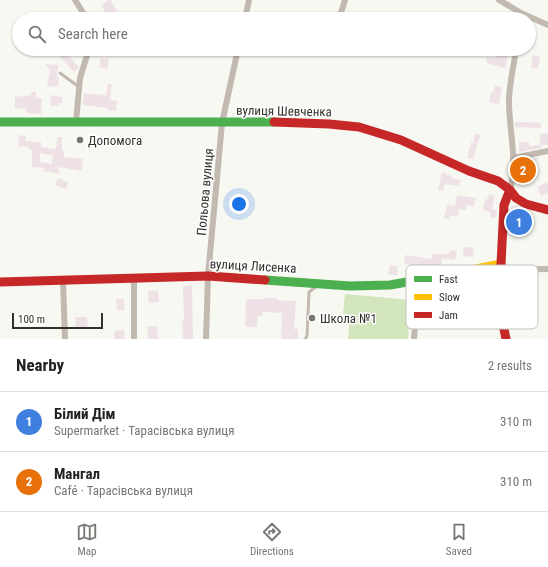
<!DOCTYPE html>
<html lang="en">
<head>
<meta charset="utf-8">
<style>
	body { margin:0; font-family:"Roboto Condensed",sans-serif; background:#f2f2f2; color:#222 }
	.scale { position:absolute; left:12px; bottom:10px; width:91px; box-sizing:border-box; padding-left:4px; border:2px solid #32312c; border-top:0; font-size:11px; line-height:14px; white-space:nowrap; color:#32312c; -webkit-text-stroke:3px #fff; paint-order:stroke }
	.you { position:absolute; left:239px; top:204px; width:14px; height:14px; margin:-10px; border:3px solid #fff; border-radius:50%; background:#1a73e8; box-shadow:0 0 0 6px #1a73e833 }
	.badge { display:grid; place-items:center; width:26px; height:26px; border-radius:50%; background:#777771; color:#fff; font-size:13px; font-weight:700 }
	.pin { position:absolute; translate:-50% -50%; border:2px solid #fff; box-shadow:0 1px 4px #0006 }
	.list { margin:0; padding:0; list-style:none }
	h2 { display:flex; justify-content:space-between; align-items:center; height:52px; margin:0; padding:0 16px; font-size:17px }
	h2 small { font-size:13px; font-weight:400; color:#767676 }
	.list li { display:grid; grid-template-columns:26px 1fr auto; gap:12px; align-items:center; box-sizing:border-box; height:60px; padding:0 16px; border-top:1px solid #e0e0e0 }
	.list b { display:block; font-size:15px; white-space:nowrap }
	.list p { margin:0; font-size:13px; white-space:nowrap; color:#767676 }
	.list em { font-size:13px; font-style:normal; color:#767676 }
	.icon { flex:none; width:22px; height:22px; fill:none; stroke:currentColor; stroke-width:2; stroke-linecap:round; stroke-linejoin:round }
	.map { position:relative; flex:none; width:548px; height:339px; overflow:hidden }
	.search { position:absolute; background:#fff; box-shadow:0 1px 3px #0004; left:12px; right:12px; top:12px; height:44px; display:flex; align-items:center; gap:10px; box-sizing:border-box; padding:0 14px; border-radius:22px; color:#767676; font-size:15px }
	.sheet { height:172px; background:#fff }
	nav { display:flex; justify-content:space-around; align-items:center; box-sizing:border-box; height:56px; border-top:1px solid #e0e0e0; background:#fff; font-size:11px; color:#767676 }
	nav a { display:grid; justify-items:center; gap:2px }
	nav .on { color:#777771 }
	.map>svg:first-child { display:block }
</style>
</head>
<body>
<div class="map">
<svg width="548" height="339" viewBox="0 0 548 339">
	<rect width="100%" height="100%" fill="#f8f8f2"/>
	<path fill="#d3e5bc" d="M 345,294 L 411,300 L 408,339 L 348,339 L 350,315 L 343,314 Z"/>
	<path fill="#eee2e6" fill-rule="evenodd" d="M 109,0 L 111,0 L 117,11 L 107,16 L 101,5 Z
		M 58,49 L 62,49 L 79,67 L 74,72 L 55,51 Z
		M 503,50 L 509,51 L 505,68 L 486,63 L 487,57 L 496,58 L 497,53 L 502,54 Z
		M 533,55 L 540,56 L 538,69 L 531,68 Z
		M 101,58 L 109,59 L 107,69 L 99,67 Z
		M 45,64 L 59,65 L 57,73 L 58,78 L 59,78 L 58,86 L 55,86 L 55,87 L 47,86 L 50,70 Z
		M 108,84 L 112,84 L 110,100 L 117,101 L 116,111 L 107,110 L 108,108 L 82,105 L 84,93 L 106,95 Z
		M 495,85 L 502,87 L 499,104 L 489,102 L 491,92 L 493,93 Z
		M 31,92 L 36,92 L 36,98 L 42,98 L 41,114 L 26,113 L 26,108 L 15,109 L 15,97 L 31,95 Z
		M 51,95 L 63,97 L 62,103 L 59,103 L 59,106 L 50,106 Z
		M 515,122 L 541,123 L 541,128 L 515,127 Z
		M 548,133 L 548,145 L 540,145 L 540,134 Z
		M 474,134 L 480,134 L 480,139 L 479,139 L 473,159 L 467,158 L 471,142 L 474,143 Z
		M 19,135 L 26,136 L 25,141 L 41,142 L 41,147 L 56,149 L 57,137 L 62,137 L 62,151 L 64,151 L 64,157 L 83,159 L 82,171 L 59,167 L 59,174 L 43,171 L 44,168 L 32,167 L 32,150 L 29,150 L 29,147 L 18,146 ZM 40,153 L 53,155 L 52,164 L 40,162 Z
		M 519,142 L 529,142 L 529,146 L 541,145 L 541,148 L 519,152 Z
		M 541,157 L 522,172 L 518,166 L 526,160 Z
		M 442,172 L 447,173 L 447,175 L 452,176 L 452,178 L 461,180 L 459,186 L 445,184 L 443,191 L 438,190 Z
		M 58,178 L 68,182 L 66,189 L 55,185 Z
		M 548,182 L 548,193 L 541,196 L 537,187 Z
		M 489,194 L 495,195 L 492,209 L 497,210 L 496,218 L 490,218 L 491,212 L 483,210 L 485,199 L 487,200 Z
		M 457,195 L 476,198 L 474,206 L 467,205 L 466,210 L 459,209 L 458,217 L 450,215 L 449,219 L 444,218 L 447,205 L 455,206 Z
		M 464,247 L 474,248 L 473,257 L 463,256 Z
		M 450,250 L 457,251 L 455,260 L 442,258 L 442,266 L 425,266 L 425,270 L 417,269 L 417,266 L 404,264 L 405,255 L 432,259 L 432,254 L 449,254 Z
		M 390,265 L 398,266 L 397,276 L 388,274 Z
		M 192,285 L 193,339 L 183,339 L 182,321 L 184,321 L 183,286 Z
		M 158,290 L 159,302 L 149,303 L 148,291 Z
		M 265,298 L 277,298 L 277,300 L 296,301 L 294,329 L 298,329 L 298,339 L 281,339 L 282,313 L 263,312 L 262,316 L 258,316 L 257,327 L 245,327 L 246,299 L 265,299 Z
		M 116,299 L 124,299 L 125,310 L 117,310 Z
		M 75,317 L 87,317 L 88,328 L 76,329 Z
		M 147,326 L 157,326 L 158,339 L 148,339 Z
		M 124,330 L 125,339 L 115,339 L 114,331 Z"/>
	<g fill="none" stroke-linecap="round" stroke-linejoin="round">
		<path stroke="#c2b9b1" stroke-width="3" d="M 60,73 L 79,87
			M 305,339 L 307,336 L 309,292 L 317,286"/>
		<path stroke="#c2b9b1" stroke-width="6" d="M 75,0 L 87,19
			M 499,0 L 521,13 L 548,25
			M 245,19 L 249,0
			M 339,19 L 345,0
			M 76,122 L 80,78 L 89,49
			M 514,158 L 548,151
			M 510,190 C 518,160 509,131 509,101 C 509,84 514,66 516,49
			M 502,270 L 548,269
			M 63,280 L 65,339
			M 134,339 L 134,278
			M 206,339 L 208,276 L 222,123 L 238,49
			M 414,339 L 418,281"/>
		<path stroke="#4caf50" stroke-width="9" d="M 0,122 L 274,122
			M 265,280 L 350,286 L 390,285 L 441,276"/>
		<path stroke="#ffc107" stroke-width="9" d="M 441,276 L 501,264"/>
		<path stroke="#c62828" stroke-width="9" d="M 274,122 L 329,124 L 359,127 L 401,140 L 469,171 L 498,181 L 510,190 L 516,198 L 526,204 L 548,210
			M 0,282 L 208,276 L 265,280
			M 506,339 L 503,324 L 501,264 L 504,205 L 510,190"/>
	</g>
	<g fill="#777771" stroke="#fff" stroke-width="1.5">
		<circle cx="80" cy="140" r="4"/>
		<circle cx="312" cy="318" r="4"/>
	</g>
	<g text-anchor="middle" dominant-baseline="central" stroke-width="3" stroke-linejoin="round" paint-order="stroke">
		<g font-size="13" fill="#32312c" stroke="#fff">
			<text transform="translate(284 111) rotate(1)">вулиця Шевченка</text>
			<text transform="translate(205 192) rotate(-85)">Польова вулиця</text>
			<text transform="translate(253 266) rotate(3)">вулиця Лисенка</text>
		</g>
		<g font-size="13" fill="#32312c" stroke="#fff" text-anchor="start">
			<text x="88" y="140">Допомога</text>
			<text x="320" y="318">Школа №1</text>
		</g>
	</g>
	<rect x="406" y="265" width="132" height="64" rx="6" fill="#fff" stroke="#c2c1c0" stroke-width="1"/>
	<rect x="414" y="276" width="18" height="6" fill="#4caf50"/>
	<rect x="414" y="294" width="18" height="6" fill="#ffc107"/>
	<rect x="414" y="312" width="18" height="6" fill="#c62828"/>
	<g font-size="11" fill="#32312c">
		<text x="439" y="283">Fast</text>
		<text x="439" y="301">Slow</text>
		<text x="439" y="319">Jam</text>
	</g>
</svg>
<div class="scale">100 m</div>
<div class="you"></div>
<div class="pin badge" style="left:519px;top:222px;background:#3f7fe0">1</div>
<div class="pin badge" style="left:523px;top:170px;background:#e8710a">2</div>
<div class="search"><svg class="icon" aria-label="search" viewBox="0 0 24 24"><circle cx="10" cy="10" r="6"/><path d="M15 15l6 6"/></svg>Search here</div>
</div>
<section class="sheet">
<h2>Nearby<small>2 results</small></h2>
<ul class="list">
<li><span class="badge" style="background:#3f7fe0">1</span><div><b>Білий Дім</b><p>Supermarket · Тарасівська вулиця</p></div><em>310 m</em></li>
<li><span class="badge" style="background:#e8710a">2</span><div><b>Мангал</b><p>Café · Тарасівська вулиця</p></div><em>310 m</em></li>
</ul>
</section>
<nav>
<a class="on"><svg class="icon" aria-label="map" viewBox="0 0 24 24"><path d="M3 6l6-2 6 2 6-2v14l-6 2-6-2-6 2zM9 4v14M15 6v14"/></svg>Map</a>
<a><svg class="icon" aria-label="directions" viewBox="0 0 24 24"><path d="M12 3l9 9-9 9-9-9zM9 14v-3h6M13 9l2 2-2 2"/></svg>Directions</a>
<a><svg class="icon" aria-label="saved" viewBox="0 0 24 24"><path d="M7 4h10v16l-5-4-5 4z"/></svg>Saved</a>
</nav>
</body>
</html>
